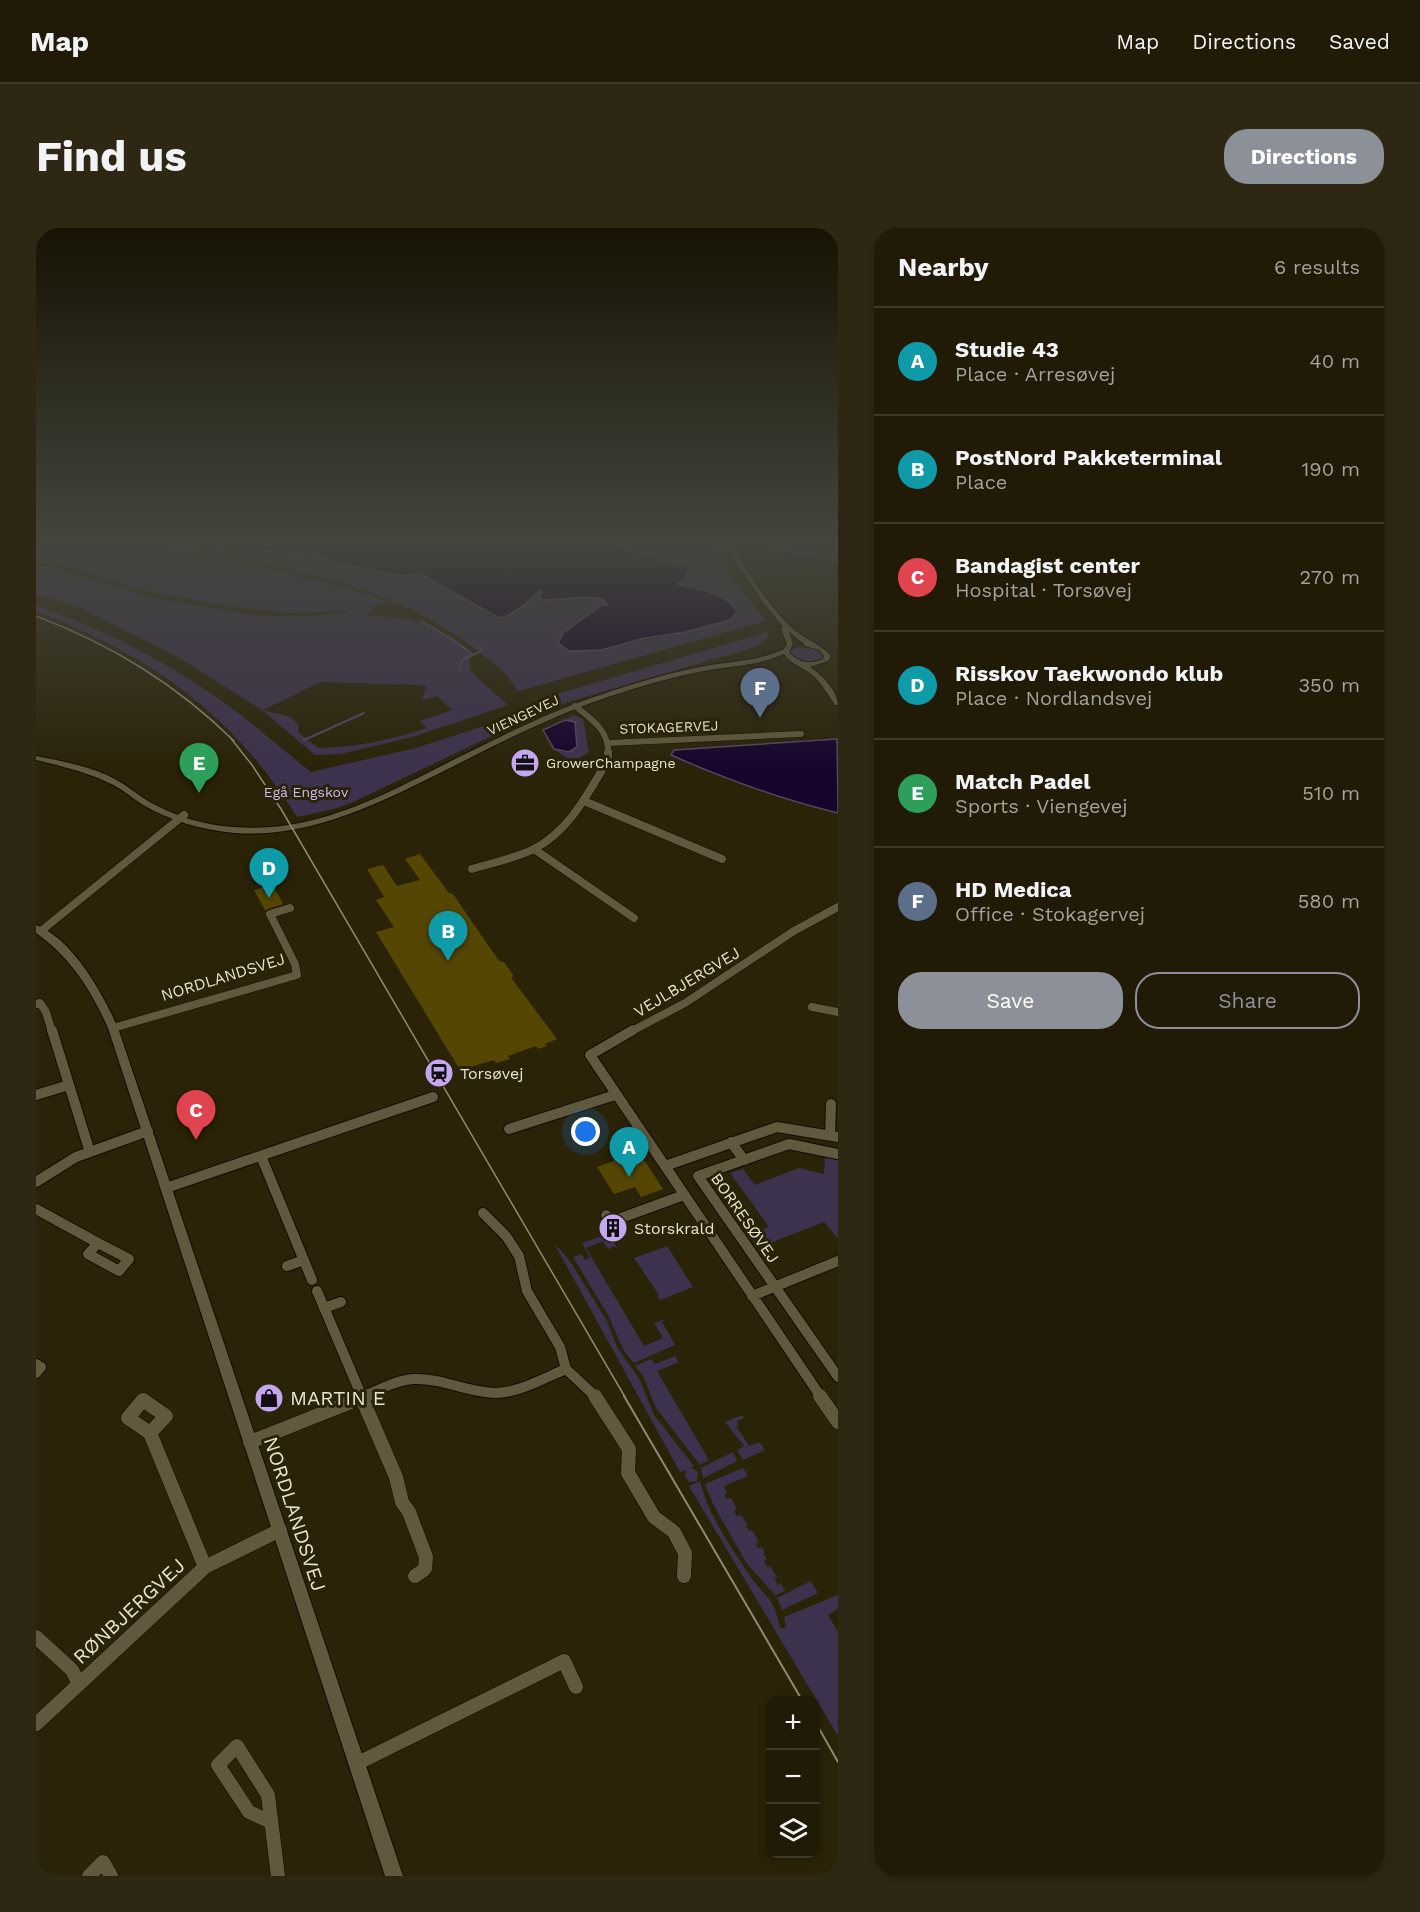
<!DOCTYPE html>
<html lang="en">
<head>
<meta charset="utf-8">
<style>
	body { margin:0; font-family:"Work Sans",sans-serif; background:#2d2714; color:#f1f3f6 }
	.controls { position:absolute; right:18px; bottom:18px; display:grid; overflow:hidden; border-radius:12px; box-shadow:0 3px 9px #0003 }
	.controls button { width:54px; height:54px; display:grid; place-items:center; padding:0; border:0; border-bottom:2px solid #3d3828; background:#201a06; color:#f1f3f6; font:30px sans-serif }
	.you { position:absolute; left:550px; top:904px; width:21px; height:21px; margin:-15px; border:4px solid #fff; border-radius:50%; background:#1a73e8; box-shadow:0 0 0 9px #1a73e833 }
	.badge { display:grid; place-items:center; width:39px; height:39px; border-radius:50%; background:#8c9099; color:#fff; font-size:20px; font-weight:700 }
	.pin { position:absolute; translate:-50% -50px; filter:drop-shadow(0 2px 3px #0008) }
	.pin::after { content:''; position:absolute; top:32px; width:21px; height:18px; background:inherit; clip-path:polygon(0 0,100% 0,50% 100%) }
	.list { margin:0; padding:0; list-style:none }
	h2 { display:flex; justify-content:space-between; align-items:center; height:78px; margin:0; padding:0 24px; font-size:26px }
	h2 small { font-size:20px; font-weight:400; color:#a2a19b }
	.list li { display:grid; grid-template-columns:39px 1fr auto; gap:18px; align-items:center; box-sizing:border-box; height:108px; padding:0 24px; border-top:2px solid #3d3828 }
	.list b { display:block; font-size:22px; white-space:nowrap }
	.list p { margin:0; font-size:20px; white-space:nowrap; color:#a2a19b }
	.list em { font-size:20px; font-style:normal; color:#a2a19b }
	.actions { display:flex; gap:12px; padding:18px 24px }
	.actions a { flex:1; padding:14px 0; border:2px solid #8c9099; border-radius:24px; text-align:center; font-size:21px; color:#8c9099 }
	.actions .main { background:#8c9099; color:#fff }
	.icon { flex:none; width:33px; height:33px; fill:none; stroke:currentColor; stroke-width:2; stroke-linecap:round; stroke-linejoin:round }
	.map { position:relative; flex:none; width:802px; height:1648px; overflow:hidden; border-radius:24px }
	header { display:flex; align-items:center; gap:36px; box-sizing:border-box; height:84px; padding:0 30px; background:#201a06; border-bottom:2px solid #3d3828 }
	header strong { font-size:28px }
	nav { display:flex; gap:33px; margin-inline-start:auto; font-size:21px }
	.intro { display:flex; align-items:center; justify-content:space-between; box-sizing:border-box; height:144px; padding:0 36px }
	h1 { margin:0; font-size:42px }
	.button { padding:15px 27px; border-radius:24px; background:#8c9099; color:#fff; font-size:21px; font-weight:700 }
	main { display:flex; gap:36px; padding:0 36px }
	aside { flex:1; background:#201a06; border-radius:24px; box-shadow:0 3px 9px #0003 }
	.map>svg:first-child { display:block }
</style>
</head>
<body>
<header>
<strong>Map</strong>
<nav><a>Map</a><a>Directions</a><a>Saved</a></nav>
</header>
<div class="intro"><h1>Find us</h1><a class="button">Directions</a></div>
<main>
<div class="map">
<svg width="802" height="1648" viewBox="0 0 802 1648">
	<rect width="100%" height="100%" fill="#2a2308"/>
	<path fill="#3d324e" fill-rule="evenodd" d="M 15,313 L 89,313 L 272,350 L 333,367 L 355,376 L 340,377 L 331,387 L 379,392 L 378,395 L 388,394 L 395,398 L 421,414 L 438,428 L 433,430 L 435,444 L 472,477 L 376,509 L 305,526 L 279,527 L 226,482 L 139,427 L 44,380 L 0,366 L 0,337 L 28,343 L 117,370 L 220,387 L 266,389 L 312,384 L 314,382 L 253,385 L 189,378 L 110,363 L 0,329 L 0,316 ZM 285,454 L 384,457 L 390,459 L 386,472 L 401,468 L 416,482 L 384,493 L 391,500 C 357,512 318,519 282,520 L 262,504 L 262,496 L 255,489 L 227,482 Z
		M 108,313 L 158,313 L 239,324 L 266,325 L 289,329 L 305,336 L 365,348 L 383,345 L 463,390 C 480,387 491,373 504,363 L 506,364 L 503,371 C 525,375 547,364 568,372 L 571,377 L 528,404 L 522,415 L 537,423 L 555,423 L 649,404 L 695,392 L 671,362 L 642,356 L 655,339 L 602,326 L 570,313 L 668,313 L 730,393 L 483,463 C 478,459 475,454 473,450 C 467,441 430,414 420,407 C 327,345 214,334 108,313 Z
		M 714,313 L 802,313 L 802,332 Z
		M 0,377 C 62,400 122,428 177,467 C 211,490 242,518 275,544 L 380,520 L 494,483 L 489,478 L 493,476 L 503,484 L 502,486 L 317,574 L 298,581 L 261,589 C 209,507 150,454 63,411 C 42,401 22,391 0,384 Z
		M 732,404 L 733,408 L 722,418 L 525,476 L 507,470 Z
		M 760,419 L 782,421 L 788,430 C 777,438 762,435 753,424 Z
		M 537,487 L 547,491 L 553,524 L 543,530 L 532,531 L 518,521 L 527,524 L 541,519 L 539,494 L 529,492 Z
		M 789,929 L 802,932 L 802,1011 L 788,994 L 721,1020 L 714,1006 L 733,999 L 694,945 L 707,941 L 719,957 L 763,940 L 788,946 Z
		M 566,1008 L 569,1013 L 576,1010 L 581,1020 L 577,1018 L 573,1022 L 567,1013 L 550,1020 L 608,1118 L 627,1110 L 618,1095 L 629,1091 L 626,1094 L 639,1117 L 598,1135 L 588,1123 L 572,1087 L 537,1029 L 545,1026 L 549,1032 L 554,1030 L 546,1015 Z
		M 518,1015 L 534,1033 L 571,1093 L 581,1119 L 604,1152 L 618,1187 L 658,1238 L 655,1240 L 662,1244 L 661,1253 L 653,1254 L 649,1249 L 650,1242 L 644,1244 Z
		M 631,1018 L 657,1059 L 624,1072 L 621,1068 L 623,1067 L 598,1030 Z
		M 639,1128 L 643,1134 L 621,1143 L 673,1232 L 664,1237 L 620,1180 L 607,1148 L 599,1138 L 615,1131 L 619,1136 Z
		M 706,1187 L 708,1190 L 701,1193 L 702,1197 L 700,1198 L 713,1218 L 723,1214 L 729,1222 L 707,1232 L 701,1222 L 708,1218 L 689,1194 Z
		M 697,1224 L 701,1233 L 667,1250 L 665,1240 Z
		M 707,1240 L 712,1248 L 688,1258 L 691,1265 L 688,1266 L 691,1271 L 695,1270 L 701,1281 L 698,1283 L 701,1288 L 705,1287 L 712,1297 L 710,1298 L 713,1303 L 716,1302 L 723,1314 L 720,1316 L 722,1320 L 726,1319 L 729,1325 L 727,1326 L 731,1331 L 728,1333 L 731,1339 L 734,1338 L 741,1349 L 738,1350 L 742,1357 L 745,1355 L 749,1363 L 739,1367 L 711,1336 L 677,1276 L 669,1256 Z
		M 664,1253 C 672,1286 695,1320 714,1348 C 731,1372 737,1367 744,1400 L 750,1400 L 748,1389 L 802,1367 L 802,1381 L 792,1387 L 802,1404 L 802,1508 L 653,1258 Z
		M 775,1353 L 782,1365 L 746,1382 L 741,1370 Z"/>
	<path fill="#18032d" stroke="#56465f" stroke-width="1.5" d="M 158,313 L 570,313 L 602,326 L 655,339 L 650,350 L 642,356 C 665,363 686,362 701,383 L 695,392 L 649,404 L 605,411 L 566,422 L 533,423 L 522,415 L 528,404 L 566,377 L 571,377 L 568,372 C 547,364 525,375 503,371 L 506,364 L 504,363 C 491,373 480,387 463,390 L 383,345 L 365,348 L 305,336 L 289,329 L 266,325 L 239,324 Z
		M 529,492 L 539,494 L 541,519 L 533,524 L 518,521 L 507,502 Z
		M 801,511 L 802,585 C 744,571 689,551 635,527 L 638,522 Z"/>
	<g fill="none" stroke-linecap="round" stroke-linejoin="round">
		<path stroke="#56465f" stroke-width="2" d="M 385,393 L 421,414 L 437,427
			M 423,442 L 426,432 L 445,423 L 444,419
			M 268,512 L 328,485"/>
		<path fill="#18032d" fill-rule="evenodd" d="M 671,313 L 690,313 L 802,336 L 802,342 Z"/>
	</g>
	<path fill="#554703" d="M 384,626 L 413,665 L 417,666 L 463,733 L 468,734 L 477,747 L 476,751 L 521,811 L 509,816 L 511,818 L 502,821 L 500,818 L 472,828 L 474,831 L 460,835 L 458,832 L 424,842 L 340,704 L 358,699 L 340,672 L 348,669 L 331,641 L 347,637 L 361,658 L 384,652 L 369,631 Z
		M 237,657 L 247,676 L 229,682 L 218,662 Z
		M 603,924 L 627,961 L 605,969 L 599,959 L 578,966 L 561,939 Z"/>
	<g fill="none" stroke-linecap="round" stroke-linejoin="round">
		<g stroke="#130c00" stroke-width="7">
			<path id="minor-far3" d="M 539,478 C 555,491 574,503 572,526
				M 573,515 L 765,506"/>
		</g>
		<g stroke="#130c00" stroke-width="9">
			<path id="minor-far2" d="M 548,573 L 686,631
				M 498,621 L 598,690
				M 436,641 C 456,635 480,630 498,621 C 534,602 552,565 572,532 L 572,524
				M 5,703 L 148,587
				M 0,776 L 4,775 L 10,784 L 16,804
				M 776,779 L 802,784
				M 77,800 L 261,747 L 259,736 L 234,686 L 254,680
				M 594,804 L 649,775 L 758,703 L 802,679"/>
		</g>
		<g stroke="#130c00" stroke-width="12">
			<path id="minor-far1" d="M 16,802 L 53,921
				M 597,802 L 554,827 L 785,1169
				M 0,867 L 33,857
				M 473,901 L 579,867
				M 794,907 L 795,876
				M 695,914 L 708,932
				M 802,926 L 753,916 L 662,948 L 802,1149
				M 225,928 L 276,1052
				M 629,938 L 741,899 L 802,909
				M 0,954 L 40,929 L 112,903
				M 130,960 L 397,869
				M 0,981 L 62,1015
				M 570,987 L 574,994 L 648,967
				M 62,1015 L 93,1031 L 83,1043 L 52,1026 Z
				M 251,1038 L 268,1032
				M 281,1063 L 326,1169
				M 716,1068 L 802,1033
				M 288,1080 L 305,1074
				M 0,1136 L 5,1139 L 0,1145
				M 530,1141 L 560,1169
				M 326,1169 C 343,1162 360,1152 378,1151 C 407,1150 432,1165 460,1165 C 485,1164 508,1150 530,1141 L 524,1119 L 491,1063 L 483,1028 L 470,1008 L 447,985"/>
		</g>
		<g stroke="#130c00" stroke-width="15">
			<path id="minor" d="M 325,1168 L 360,1249 L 366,1274 L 373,1284 L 390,1329 L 389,1341 L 379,1348
				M 559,1168 L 593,1221 L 592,1245 L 618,1289 L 638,1304 L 649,1325 L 648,1348
				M 784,1168 L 802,1194
				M 107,1172 L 130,1188 L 114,1205 L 92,1190 Z
				M 114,1205 L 169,1339
				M 214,1214 L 330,1168
				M 0,1409 L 36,1442 L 43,1456
				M 0,1496 L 169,1339 L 244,1302
				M 322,1535 L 528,1433 L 540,1459
				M 235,1594 L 213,1584 L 182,1537 L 201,1518 L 232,1567 L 242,1648
				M 53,1648 L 67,1634 L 75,1648"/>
		</g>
		<g stroke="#130c00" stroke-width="2">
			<path id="tertiary" d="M 687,313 L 693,313 C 711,342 729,374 754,398 C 767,411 784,415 795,428 L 792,433 L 774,439 C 786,447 802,463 802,477 L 799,477 C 792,467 785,454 775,446 C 766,439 755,436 748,426 C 724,437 698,438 673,442 C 639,448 605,458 572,469 C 522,486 475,509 428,533 C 355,569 281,611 198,605 C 166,602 135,593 107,577 C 96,570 85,560 73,555 C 50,544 25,538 0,532 L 0,528 C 25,533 60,539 82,553 C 92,558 102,567 112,573 C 138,588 167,597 198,599 C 281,606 351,565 423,529 C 469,506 515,483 564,467 C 598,455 633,445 669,438 C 696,433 723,433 748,421 L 751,416 L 745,401 L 747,399 L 726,373 ZM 753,404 L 768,416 L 769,418 L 783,422 L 788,428 L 787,431 C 775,437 762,435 753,424 L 757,416 Z
				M 0,697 C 37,711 67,766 82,800 L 367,1648 L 349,1648 L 72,800 C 55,762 34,729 0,705 Z"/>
		</g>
		<use href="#minor-far3" stroke="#61593d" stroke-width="6"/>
		<use href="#minor-far2" stroke="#61593d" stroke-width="8"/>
		<use href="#minor-far1" stroke="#61593d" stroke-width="10"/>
		<use href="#minor" stroke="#61593d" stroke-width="14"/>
		<use href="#tertiary" fill="#61593d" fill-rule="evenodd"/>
		<path stroke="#8e8973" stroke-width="1.5" d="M 0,388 C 76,417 140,456 198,513
			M 193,508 L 216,537 L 245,581 L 589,1169"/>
		<path stroke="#8e8973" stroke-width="2" d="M 588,1168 L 766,1472
			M 780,1495 L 802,1534"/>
	</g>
	<linearGradient id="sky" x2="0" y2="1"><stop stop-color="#171304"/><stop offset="0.58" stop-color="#44453d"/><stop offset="1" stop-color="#44453d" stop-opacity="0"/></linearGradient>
	<rect width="802" height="544" fill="url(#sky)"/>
	<defs>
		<g id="office-disc" transform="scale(1.5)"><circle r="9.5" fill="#c5a7f1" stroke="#2a2308"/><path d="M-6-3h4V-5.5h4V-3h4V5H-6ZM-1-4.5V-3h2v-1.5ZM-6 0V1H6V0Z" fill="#111"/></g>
		<g id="station-disc" transform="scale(1.5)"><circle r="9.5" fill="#c5a7f1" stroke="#2a2308"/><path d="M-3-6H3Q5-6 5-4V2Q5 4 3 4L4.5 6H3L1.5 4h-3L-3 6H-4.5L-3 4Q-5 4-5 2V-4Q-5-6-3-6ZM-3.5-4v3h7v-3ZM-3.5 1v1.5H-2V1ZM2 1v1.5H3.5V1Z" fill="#111"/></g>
		<g id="building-disc" transform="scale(1.5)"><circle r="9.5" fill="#c5a7f1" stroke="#2a2308"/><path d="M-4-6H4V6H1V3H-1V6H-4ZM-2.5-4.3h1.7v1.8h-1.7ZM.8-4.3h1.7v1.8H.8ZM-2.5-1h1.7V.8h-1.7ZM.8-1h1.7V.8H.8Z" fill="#111"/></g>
		<g id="shop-disc" transform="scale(1.5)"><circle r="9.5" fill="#c5a7f1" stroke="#2a2308"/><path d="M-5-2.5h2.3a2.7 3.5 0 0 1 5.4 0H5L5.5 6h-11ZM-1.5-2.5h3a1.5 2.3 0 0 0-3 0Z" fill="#111"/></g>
	</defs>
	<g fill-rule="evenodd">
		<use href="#office-disc" x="489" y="535"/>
		<use href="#station-disc" x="403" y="845"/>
		<use href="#building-disc" x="577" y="1000"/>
		<use href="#shop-disc" x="233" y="1170"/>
	</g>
	<g text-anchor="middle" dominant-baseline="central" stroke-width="6" stroke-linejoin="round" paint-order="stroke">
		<g font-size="14" fill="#e7e3d3" stroke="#2a2308">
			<text transform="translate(487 487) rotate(-25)">VIENGEVEJ</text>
			<text transform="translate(633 499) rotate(-2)">STOKAGERVEJ</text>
		</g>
		<g font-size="14" fill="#e7e3d3" stroke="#2a2308" text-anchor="start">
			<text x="510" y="535">GrowerChampagne</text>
		</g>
		<g font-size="14" fill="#d1b9f6" stroke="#2a2308">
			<text x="270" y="564">Egå Engskov</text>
		</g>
		<g font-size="16" fill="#e7e3d3" stroke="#2a2308">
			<text transform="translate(187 749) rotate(-17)">NORDLANDSVEJ</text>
			<text transform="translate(651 754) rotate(-31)">VEJLBJERGVEJ</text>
			<text transform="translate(709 990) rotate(55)">BORRESØVEJ</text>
		</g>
		<g font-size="16" fill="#e7e3d3" stroke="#2a2308" text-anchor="start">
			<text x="424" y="845">Torsøvej</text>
			<text x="598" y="1000">Storskrald</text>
		</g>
		<g font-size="20" fill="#e7e3d3" stroke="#2a2308" text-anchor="start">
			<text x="254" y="1170">MARTIN E</text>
		</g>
		<g font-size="20" fill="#e7e3d3" stroke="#2a2308">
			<text transform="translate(259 1286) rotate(72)">NORDLANDSVEJ</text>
			<text transform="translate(93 1383) rotate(-43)">RØNBJERGVEJ</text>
		</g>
	</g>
</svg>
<div class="controls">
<button>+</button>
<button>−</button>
<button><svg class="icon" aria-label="layers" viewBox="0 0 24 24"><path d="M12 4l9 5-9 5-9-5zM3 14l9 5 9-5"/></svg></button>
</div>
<div class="you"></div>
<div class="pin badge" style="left:593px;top:949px;background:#0f9aa8">A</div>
<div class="pin badge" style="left:412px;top:733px;background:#0f9aa8">B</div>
<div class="pin badge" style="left:160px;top:912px;background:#e0444e">C</div>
<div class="pin badge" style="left:233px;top:670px;background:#0f9aa8">D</div>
<div class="pin badge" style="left:163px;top:565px;background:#2e9e5b">E</div>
<div class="pin badge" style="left:724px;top:490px;background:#5c6f8a">F</div>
</div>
<aside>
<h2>Nearby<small>6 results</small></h2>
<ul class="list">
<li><span class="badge" style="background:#0f9aa8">A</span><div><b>Studie 43</b><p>Place · Arresøvej</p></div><em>40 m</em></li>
<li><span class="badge" style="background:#0f9aa8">B</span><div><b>PostNord Pakketerminal</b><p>Place</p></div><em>190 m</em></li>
<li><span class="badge" style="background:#e0444e">C</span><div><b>Bandagist center</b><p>Hospital · Torsøvej</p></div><em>270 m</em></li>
<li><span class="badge" style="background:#0f9aa8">D</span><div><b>Risskov Taekwondo klub</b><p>Place · Nordlandsvej</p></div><em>350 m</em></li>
<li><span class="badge" style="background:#2e9e5b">E</span><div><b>Match Padel</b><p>Sports · Viengevej</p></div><em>510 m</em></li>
<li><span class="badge" style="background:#5c6f8a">F</span><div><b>HD Medica</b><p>Office · Stokagervej</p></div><em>580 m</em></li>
</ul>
<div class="actions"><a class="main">Save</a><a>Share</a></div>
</aside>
</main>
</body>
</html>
